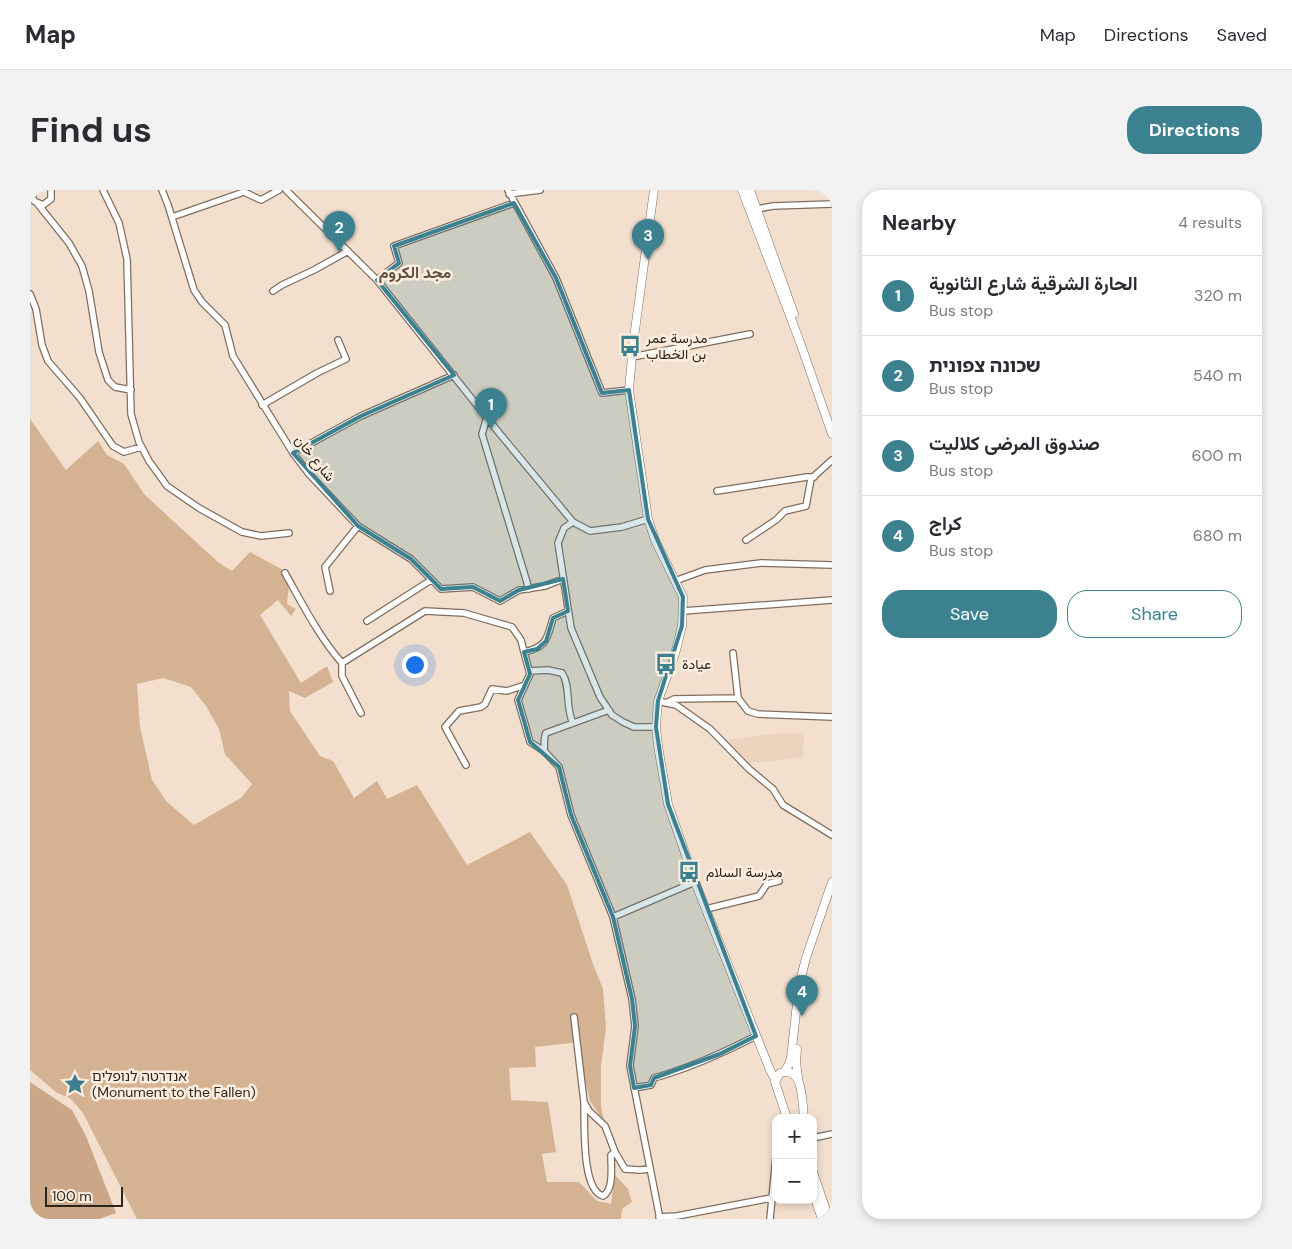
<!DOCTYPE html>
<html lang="en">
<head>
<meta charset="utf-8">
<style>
	body { margin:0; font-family:"DM Sans",Vazirmatn,"Noto Sans Hebrew",sans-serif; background:#f2f2f3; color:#2b2b33 }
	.controls { position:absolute; right:15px; bottom:15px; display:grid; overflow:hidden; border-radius:10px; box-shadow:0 2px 8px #0003 }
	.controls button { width:45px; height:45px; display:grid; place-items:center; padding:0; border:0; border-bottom:1px solid #e1e1e2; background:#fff; color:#2b2b33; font:25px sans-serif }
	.scale { position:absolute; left:15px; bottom:12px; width:78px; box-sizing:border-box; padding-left:5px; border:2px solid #2c251e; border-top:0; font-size:14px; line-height:18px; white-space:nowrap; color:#2c251e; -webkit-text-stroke:4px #fceddf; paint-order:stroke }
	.you { position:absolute; left:384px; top:474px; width:18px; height:18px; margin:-12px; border:4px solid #fff; border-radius:50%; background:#1a73e8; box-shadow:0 0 0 8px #1a73e833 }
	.badge { display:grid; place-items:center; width:32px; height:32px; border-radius:50%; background:#3c818f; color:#fff; font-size:16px; font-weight:700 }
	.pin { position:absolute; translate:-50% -41px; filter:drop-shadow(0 1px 2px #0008) }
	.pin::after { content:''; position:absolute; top:26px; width:18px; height:15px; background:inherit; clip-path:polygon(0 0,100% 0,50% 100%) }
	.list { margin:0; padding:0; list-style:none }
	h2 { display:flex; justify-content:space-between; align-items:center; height:65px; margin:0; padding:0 20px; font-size:21px }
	h2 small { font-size:16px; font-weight:400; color:#7c7c81 }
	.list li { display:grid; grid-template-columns:32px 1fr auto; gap:15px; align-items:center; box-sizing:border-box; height:80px; padding:0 20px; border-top:1px solid #e1e1e2 }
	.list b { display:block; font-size:19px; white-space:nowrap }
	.list p { margin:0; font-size:16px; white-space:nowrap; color:#7c7c81 }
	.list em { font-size:16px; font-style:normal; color:#7c7c81 }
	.actions { display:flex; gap:10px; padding:15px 20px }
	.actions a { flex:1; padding:11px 0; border:1px solid #3c818f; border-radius:20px; text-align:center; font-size:18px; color:#3c818f }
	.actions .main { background:#3c818f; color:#fff }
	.map { position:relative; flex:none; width:802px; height:1029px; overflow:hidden; border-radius:20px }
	header { display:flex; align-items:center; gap:30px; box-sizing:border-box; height:70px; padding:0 25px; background:#fff; border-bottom:1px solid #e1e1e2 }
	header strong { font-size:24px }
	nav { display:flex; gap:28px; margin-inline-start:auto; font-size:18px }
	.intro { display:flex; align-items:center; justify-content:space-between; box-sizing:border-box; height:120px; padding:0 30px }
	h1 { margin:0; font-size:35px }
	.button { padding:12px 22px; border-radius:20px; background:#3c818f; color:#fff; font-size:18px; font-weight:700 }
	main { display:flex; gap:30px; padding:0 30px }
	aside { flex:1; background:#fff; border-radius:20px; box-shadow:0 2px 8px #0003 }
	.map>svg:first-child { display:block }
</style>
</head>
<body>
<header>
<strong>Map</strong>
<nav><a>Map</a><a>Directions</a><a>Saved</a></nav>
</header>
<div class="intro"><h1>Find us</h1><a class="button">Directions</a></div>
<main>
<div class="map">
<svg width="802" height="1029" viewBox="0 0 802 1029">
	<rect width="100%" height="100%" fill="#f2dfce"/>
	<path fill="#ecd3bd" d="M 774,543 L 773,567 L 720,573 L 697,550 L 744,544 Z"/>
	<path fill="#d4b292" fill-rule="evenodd" d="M 0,229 L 36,280 L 68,251 L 77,265 L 94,274 L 115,305 L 189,373 L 202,381 L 220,362 L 255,381 L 259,394 L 257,414 L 266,419 L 261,426 L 248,410 L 230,425 L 271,493 L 297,476 L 303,492 L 275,508 L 259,501 L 260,521 L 290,566 L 303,571 L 324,608 L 347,591 L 357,609 L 387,595 L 437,675 L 500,642 L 537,695 L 563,774 L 573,799 L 576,837 L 571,877 L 571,916 L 574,931 L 560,911 L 551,873 L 550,852 L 505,857 L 506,877 L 479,878 L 481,910 L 518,912 L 526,962 L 512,964 L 517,992 L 549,992 L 567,1011 L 581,1014 L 585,985 L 598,999 L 602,1012 L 592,1019 L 591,1029 L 107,1029 L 53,923 L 41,909 L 26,902 L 0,880 ZM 133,488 L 161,497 L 176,516 L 189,539 L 195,564 L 222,594 L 211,608 L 164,635 L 137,612 L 122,590 L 110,537 L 107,494 Z"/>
	<path fill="#cba787" d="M 0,892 L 42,920 L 56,946 L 86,1023 L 69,1029 L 0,1029 Z"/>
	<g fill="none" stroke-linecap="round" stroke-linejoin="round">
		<g stroke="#7f6e5f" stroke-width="8">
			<path id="street" d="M 3,0 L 2,5 L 4,11 L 13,15 L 21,9 L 21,0
				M 73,0 L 89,33 L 97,69 L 101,224 L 109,252 L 119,271 L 137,296 L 169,318 L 212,342 L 231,346 L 259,343
				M 132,0 L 138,15 L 164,100 L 172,112 L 195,135 L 203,166 L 263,263 L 279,284 L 328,336 L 381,369 L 411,399 L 443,397 L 470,411 L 489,400 L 515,396 L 533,389
				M 256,0 L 347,90 L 470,244 L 543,332 L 560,341 L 592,337 L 618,329
				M 478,0 L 526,88 L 572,203 L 599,200
				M 479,4 L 510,0
				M 7,13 L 39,53 L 52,76 L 59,101 L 69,162 L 78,190 L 85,197 L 101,200
				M 727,19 L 743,16 L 802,14
				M 142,27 L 214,2 L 231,10 L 249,0
				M 347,90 L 369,73 L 364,56 L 484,13
				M 243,101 L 252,95 L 284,80 L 318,61
				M 0,104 L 6,119 L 12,155 L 18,171 L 50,208 L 83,256 L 94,262 L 111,257
				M 602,167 L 720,144
				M 232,215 L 287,183 L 316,169 L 308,150
				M 457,227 L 452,244 L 499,399
				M 263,263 L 331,226 L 424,185
				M 687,301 L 777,287 L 784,287
				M 543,332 L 534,338 L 528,353 L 541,438 L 570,507 L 582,525 L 593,532 L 604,537 L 626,537
				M 716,350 L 746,330 L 755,321 L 776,316 L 781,289 L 802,270
				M 255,383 C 272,413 289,447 312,473
				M 645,391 L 675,380 L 731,373 L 802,375
				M 300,401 L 295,377 L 328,336
				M 538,421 L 523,428 C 517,449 517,457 494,462 L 500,484 L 488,510 L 500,552 L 514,561 L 529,577 L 541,625 L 583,727 L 602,809 L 605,836 L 600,876 L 630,1029
				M 653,421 L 802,410
				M 337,431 L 401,390
				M 703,463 L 708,508
				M 499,481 L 518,480 L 532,483 C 541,496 535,517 543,533
				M 628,511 L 646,515 L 680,539 L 719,579 L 743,599 L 753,615 L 802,645
				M 636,513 L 644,509 L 708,508 L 718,521 L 728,524 L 802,527
				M 331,523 L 312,486 L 312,473 L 395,421 L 434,423 L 482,437 L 491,450 L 494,462
				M 514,561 C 515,555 513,549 516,543 L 579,520
				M 436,575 L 415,537 L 429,521 L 451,517 L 455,514 L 462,499 L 477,501 L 495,495
				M 676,719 L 729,706 L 737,694 L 749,691
				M 583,727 L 665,692
				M 544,827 L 554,912 L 559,921 L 575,936 L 585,962 L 595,979 L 609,980 L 620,979
				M 604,898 L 621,895 L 624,888 C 660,878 693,863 726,846
				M 554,914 C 555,933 551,1000 573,1006 C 584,1000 581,977 581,965 L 585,962
				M 783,948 L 802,944
				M 629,1027 L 647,1026 L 741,1008
				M 740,1029 L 746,967"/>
		</g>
		<g stroke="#7f6e5f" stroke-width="9">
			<path id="secondary" d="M 624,0 L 603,155 L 599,200 L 618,329 L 625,350 L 653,407 L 652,436 L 645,464 L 628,511 L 626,537 L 628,556 L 638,614 L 665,692 L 740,880 L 745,889
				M 712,0 L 770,152 L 802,244
				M 720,0 L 764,124
				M 767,859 L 766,872 L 768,887
				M 755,881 L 759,874 L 761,868 L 769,795 L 776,768 L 802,692
				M 757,928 L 745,892 L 750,883 C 774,875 772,912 774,928
				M 783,982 L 799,1029
				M 783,1003 L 792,1029"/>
		</g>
		<use href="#street" stroke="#fff" stroke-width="5.5"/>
		<use href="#secondary" stroke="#fff" stroke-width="8"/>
	</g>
	<path fill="#3c818f" fill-opacity="0.2" stroke="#3c818f" stroke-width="4" stroke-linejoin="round" d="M 484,13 L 526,88 L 572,203 L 599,200 L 618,329 L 653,407 L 652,436 L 628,511 L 626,537 L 638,614 L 726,846 L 690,864 L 624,888 L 621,895 L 604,898 L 600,876 L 605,836 L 602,809 L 583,727 L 541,625 L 529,577 L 500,552 L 488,510 L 500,484 L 494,462 L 507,459 L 516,451 L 523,428 L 538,421 L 533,389 L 489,400 L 470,411 L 443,397 L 411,399 L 381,369 L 328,336 L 263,263 L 331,226 L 424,185 L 347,90 L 369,73 L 364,56 Z"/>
	<defs>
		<g id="bus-bare" transform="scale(1.725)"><path d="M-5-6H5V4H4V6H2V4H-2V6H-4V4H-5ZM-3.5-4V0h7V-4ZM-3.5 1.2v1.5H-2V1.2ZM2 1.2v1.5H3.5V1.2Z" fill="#3c818f" stroke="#fceddf" stroke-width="2.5" paint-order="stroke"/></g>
		<g id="sight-bare" transform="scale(1.725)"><path d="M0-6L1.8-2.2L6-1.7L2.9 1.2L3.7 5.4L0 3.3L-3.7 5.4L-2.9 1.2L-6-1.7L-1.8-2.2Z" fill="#3c818f" stroke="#fceddf" stroke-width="2.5" paint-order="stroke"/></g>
	</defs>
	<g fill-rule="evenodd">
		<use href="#bus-bare" x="600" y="156"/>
		<use href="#bus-bare" x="636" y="474"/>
		<use href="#bus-bare" x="659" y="682"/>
		<use href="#sight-bare" x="45" y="894"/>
	</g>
	<g text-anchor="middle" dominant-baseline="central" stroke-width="5" stroke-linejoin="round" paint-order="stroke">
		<g font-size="14" fill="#2c251e" stroke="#fceddf" text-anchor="start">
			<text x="616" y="148">مدرسة عمر<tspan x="616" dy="16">بن الخطاب</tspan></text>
			<text x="652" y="474">عيادة</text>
			<text x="676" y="682">مدرسة السلام</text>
			<text x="62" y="886">אנדרטה לנופלים<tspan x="62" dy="16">(Monument to the Fallen)</tspan></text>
		</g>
		<g font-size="14" fill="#2c251e" stroke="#fceddf">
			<text transform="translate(285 268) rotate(51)">شارع خان</text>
		</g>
		<g font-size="16" font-weight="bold" fill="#5f4f41" stroke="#fceddf">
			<text x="385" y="82">مجد الكروم</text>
		</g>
	</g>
</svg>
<div class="controls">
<button>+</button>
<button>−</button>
</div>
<div class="scale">100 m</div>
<div class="you"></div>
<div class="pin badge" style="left:461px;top:239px">1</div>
<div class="pin badge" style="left:309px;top:62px">2</div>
<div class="pin badge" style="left:618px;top:70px">3</div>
<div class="pin badge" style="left:772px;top:826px">4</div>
</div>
<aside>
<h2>Nearby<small>4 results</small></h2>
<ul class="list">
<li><span class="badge">1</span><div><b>الحارة الشرقية شارع الثانوية</b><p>Bus stop</p></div><em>320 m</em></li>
<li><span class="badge">2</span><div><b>שכונה צפונית</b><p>Bus stop</p></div><em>540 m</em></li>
<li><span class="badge">3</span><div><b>صندوق المرضى كلاليت</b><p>Bus stop</p></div><em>600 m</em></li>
<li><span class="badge">4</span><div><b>كراج</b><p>Bus stop</p></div><em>680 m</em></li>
</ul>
<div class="actions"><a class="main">Save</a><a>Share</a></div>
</aside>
</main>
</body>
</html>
